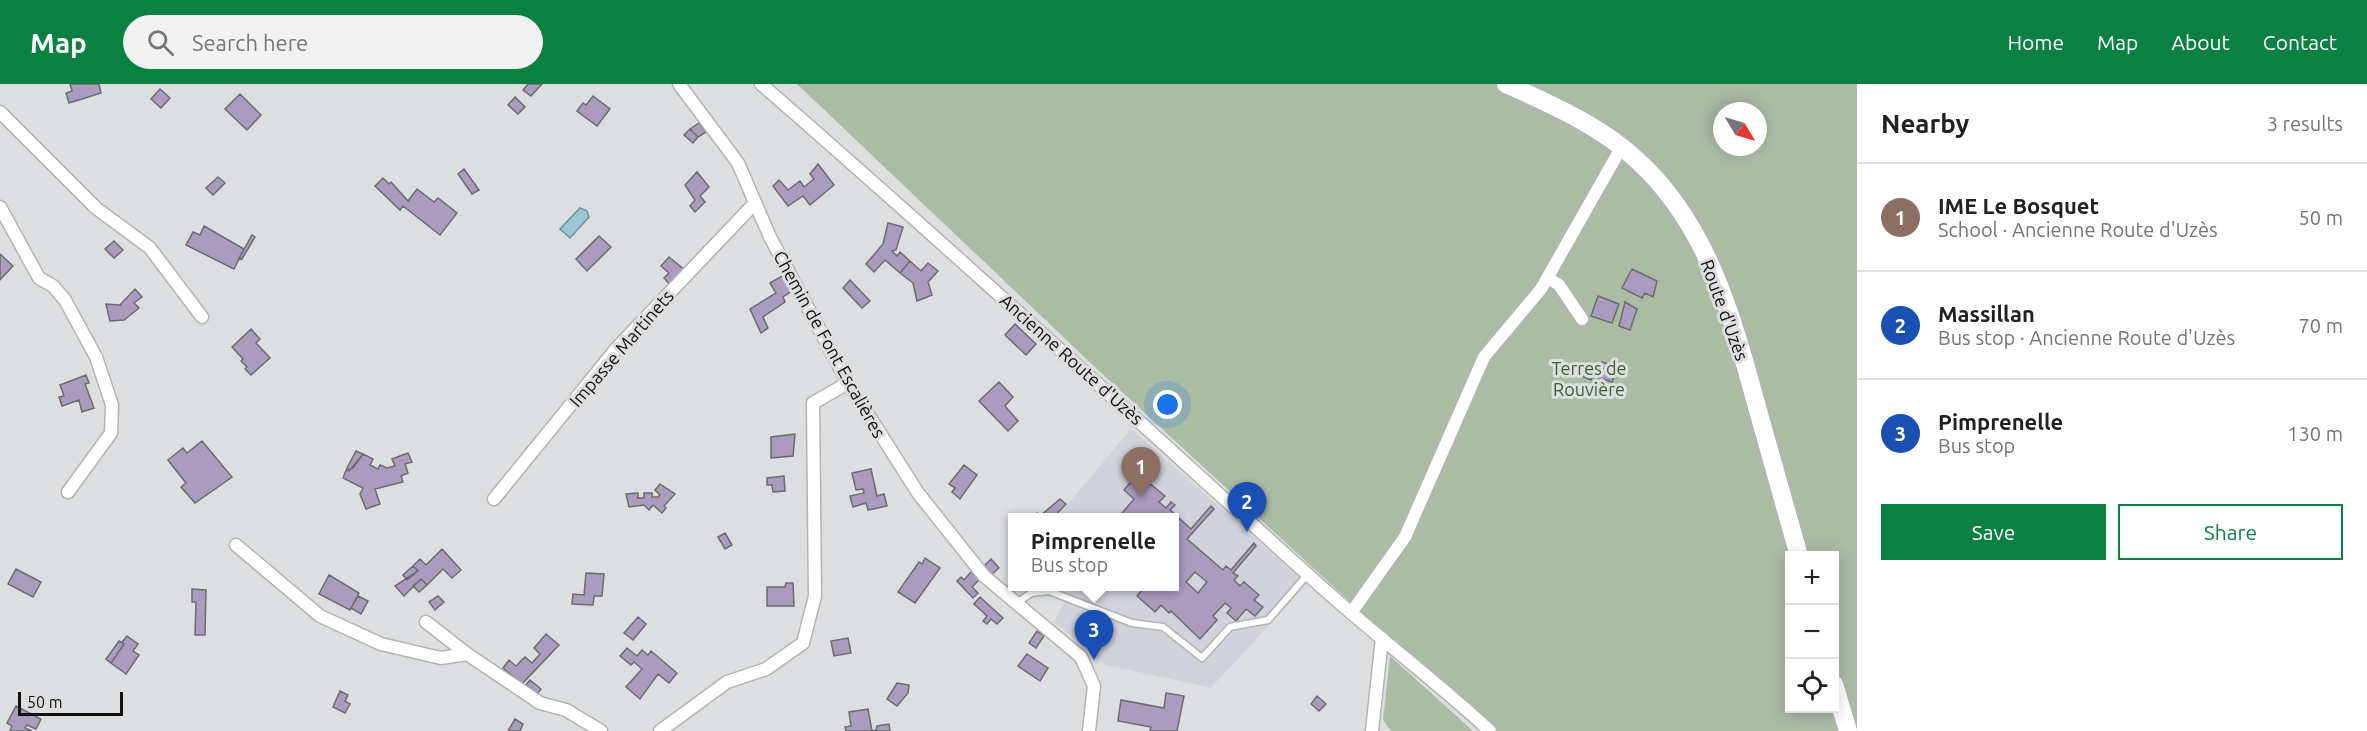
<!DOCTYPE html>
<html lang="en">
<head>
<meta charset="utf-8">
<style>
	body { margin:0; font-family:Ubuntu,sans-serif; background:#f2f2f2; color:#202124 }
	.controls { position:absolute; right:18px; bottom:18px; display:grid; overflow:hidden; border-radius:0px; box-shadow:0 3px 15px #0003 }
	.controls button { width:54px; height:54px; display:grid; place-items:center; padding:0; border:0; border-bottom:2px solid #e0e0e0; background:#fff; color:#202124; font:30px sans-serif }
	.compass { position:absolute; left:1713px; top:18px; width:54px; height:54px; border-radius:50%; background:#fff; box-shadow:0 3px 15px #0003; rotate:128deg }
	.scale { position:absolute; left:18px; bottom:15px; width:105px; box-sizing:border-box; padding-left:6px; border:3px solid #111112; border-top:0; font-size:16px; line-height:21px; white-space:nowrap; color:#111112; -webkit-text-stroke:4px #dddee0; paint-order:stroke }
	.you { position:absolute; left:1168px; top:321px; width:21px; height:21px; margin:-15px; border:4px solid #fff; border-radius:50%; background:#1a73e8; box-shadow:0 0 0 9px #1a73e833 }
	.badge { display:grid; place-items:center; width:39px; height:39px; border-radius:50%; background:#0b8043; color:#fff; font-size:20px; font-weight:700 }
	.pin { position:absolute; translate:-50% -50px; filter:drop-shadow(0 2px 3px #0008) }
	.pin::after { content:''; position:absolute; top:32px; width:21px; height:18px; background:inherit; clip-path:polygon(0 0,100% 0,50% 100%) }
	.popup { position:absolute; left:1008px; top:429px; width:171px; height:78px; box-sizing:border-box; display:grid; place-content:center; border-radius:0px; background:#fff; filter:drop-shadow(0 2px 4px #0005); font-size:20px; white-space:nowrap; color:#757577 }
	.popup b { font-size:22px; color:#202124 }
	.popup::after { content:''; position:absolute; left:50%; top:100%; margin-left:-12px; border:12px solid transparent; border-top-color:#fff }
	.list { margin:0; padding:0; list-style:none }
	h2 { display:flex; justify-content:space-between; align-items:center; height:78px; margin:0; padding:0 24px; font-size:26px }
	h2 small { font-size:20px; font-weight:400; color:#757577 }
	.list li { display:grid; grid-template-columns:39px 1fr auto; gap:18px; align-items:center; box-sizing:border-box; height:108px; padding:0 24px; border-top:2px solid #e0e0e0 }
	.list b { display:block; font-size:22px; white-space:nowrap }
	.list p { margin:0; font-size:20px; white-space:nowrap; color:#757577 }
	.list em { font-size:20px; font-style:normal; color:#757577 }
	.actions { display:flex; gap:12px; padding:18px 24px }
	.actions a { flex:1; padding:14px 0; border:2px solid #0b8043; border-radius:0px; text-align:center; font-size:21px; color:#0b8043 }
	.actions .main { background:#0b8043; color:#fff }
	.icon { flex:none; width:33px; height:33px; fill:none; stroke:currentColor; stroke-width:2; stroke-linecap:round; stroke-linejoin:round }
	.map { position:relative; flex:none; width:1857px; height:647px; overflow:hidden }
	header { display:flex; align-items:center; gap:36px; box-sizing:border-box; height:84px; padding:0 30px; background:#0b8043; color:#fff }
	header strong { font-size:28px }
	nav { display:flex; gap:33px; margin-inline-start:auto; font-size:21px }
	.search { width:420px; height:54px; background:#f2f2f2; display:flex; align-items:center; gap:15px; box-sizing:border-box; padding:0 21px; border-radius:33px; color:#757577; font-size:22px }
	main { display:flex }
	aside { flex:1; background:#fff }
	.map>svg:first-child { display:block }
</style>
</head>
<body>
<header>
<strong>Map</strong>
<div class="search"><svg class="icon" aria-label="search" viewBox="0 0 24 24"><circle cx="10" cy="10" r="6"/><path d="M15 15l6 6"/></svg>Search here</div>
<nav><a>Home</a><a>Map</a><a>About</a><a>Contact</a></nav>
</header>
<main>
<div class="map">
<svg width="1857" height="647" viewBox="0 0 1857 647">
	<rect width="100%" height="100%" fill="#dddee0"/>
	<path fill="#d1d2dc" d="M 1131,345 L 1307,500 L 1211,604 L 1106,581 L 1054,538 L 1071,505 L 1058,503 L 1175,502 L 1175,434 L 1057,433 Z"/>
	<path fill="#abbca5" fill-rule="evenodd" d="M 797,0 L 1857,0 L 1857,647 L 1490,647 L 1097,285 ZM 1722,27 L 1758,27 L 1758,63 L 1722,63 ZM 1790,472 L 1834,472 L 1834,624 L 1790,624 Z
		M 1390,572 L 1473,647 L 1391,647 L 1383,636 Z"/>
	<path fill="#99c7d5" stroke="#70909a" stroke-width="1.5" d="M 580,124 L 587,127 L 589,133 L 570,154 L 560,145 Z"/>
	<path fill="#a99cbf" stroke="#6c6b6d" stroke-width="1.5" fill-rule="evenodd" d="M 70,0 L 99,0 L 101,9 L 69,19 L 66,9 L 72,7 Z
		M 528,0 L 542,0 L 531,12 L 523,6 Z
		M 160,5 L 170,14 L 161,24 L 151,15 Z
		M 240,10 L 261,31 L 247,46 L 225,25 Z
		M 593,12 L 610,25 L 597,42 L 577,27 L 583,19 L 586,21 Z
		M 515,13 L 525,23 L 518,30 L 508,21 Z
		M 699,39 L 706,48 L 698,53 L 690,45 Z
		M 690,45 L 698,53 L 693,59 L 684,51 Z
		M 818,80 L 834,101 L 810,121 L 803,112 L 788,122 L 773,102 L 779,96 L 788,106 L 800,97 L 804,103 L 814,95 L 810,90 Z
		M 464,85 L 479,106 L 472,110 L 458,90 Z
		M 697,88 L 709,103 L 700,112 L 705,118 L 695,128 L 690,122 L 695,116 L 685,101 Z
		M 218,93 L 225,99 L 213,111 L 206,104 Z
		M 383,94 L 389,100 L 391,98 L 408,117 L 417,105 L 434,118 L 438,114 L 457,129 L 440,151 L 403,122 L 400,126 L 375,102 Z
		M 888,139 L 903,143 L 896,166 L 892,167 L 897,172 L 900,168 L 910,177 L 900,189 L 885,176 L 874,188 L 866,180 L 883,160 Z
		M 204,142 L 244,165 L 234,185 L 186,161 L 193,148 L 200,151 Z
		M 252,151 L 255,153 L 242,175 L 239,174 Z
		M 599,152 L 611,163 L 587,187 L 576,175 Z
		M 114,157 L 123,166 L 114,174 L 105,165 Z
		M 0,170 L 13,182 L 0,196 Z
		M 669,173 L 686,187 L 672,203 L 664,194 L 669,189 L 661,182 Z
		M 910,177 L 921,187 L 928,179 L 938,187 L 928,198 L 932,211 L 917,217 L 913,199 L 900,189 Z
		M 1632,185 L 1657,197 L 1653,213 L 1645,209 L 1642,214 L 1622,204 Z
		M 784,191 L 792,207 L 783,213 L 785,218 L 763,233 L 768,244 L 761,249 L 750,225 L 776,209 L 770,199 Z
		M 850,196 L 870,217 L 862,224 L 843,204 Z
		M 135,205 L 142,213 L 134,219 L 139,224 L 124,236 L 110,237 L 106,220 L 120,221 Z
		M 1598,212 L 1619,220 L 1612,239 L 1591,232 Z
		M 1625,218 L 1637,225 L 1630,246 L 1619,242 Z
		M 1015,240 L 1036,260 L 1026,271 L 1005,251 Z
		M 251,245 L 260,255 L 256,259 L 270,274 L 251,291 L 245,285 L 247,283 L 241,277 L 243,275 L 232,263 Z
		M 1602,278 L 1611,281 L 1608,288 L 1615,290 L 1612,298 L 1597,293 Z
		M 1580,281 L 1595,286 L 1591,296 L 1576,290 Z
		M 86,291 L 89,299 L 85,300 L 94,324 L 82,328 L 79,316 L 62,322 L 59,313 L 64,312 L 60,301 Z
		M 999,298 L 1013,313 L 1005,322 L 1018,337 L 1008,347 L 979,317 Z
		M 795,350 L 793,372 L 771,374 L 771,353 Z
		M 202,357 L 232,393 L 195,419 L 181,403 L 186,399 L 168,376 L 183,364 L 187,369 Z
		M 356,367 L 363,370 L 349,387 L 346,386 Z
		M 408,369 L 412,378 L 405,380 L 408,389 L 401,392 L 403,398 L 375,405 L 380,420 L 366,425 L 360,410 L 363,404 L 343,394 L 346,386 L 353,384 L 363,370 L 373,375 L 370,381 L 378,385 L 380,381 L 387,384 L 395,382 L 392,375 Z
		M 964,381 L 977,391 L 960,415 L 952,408 L 955,404 L 949,400 Z
		M 871,385 L 877,412 L 884,410 L 887,422 L 868,426 L 866,419 L 853,423 L 850,412 L 864,409 L 863,405 L 856,406 L 852,389 Z
		M 784,392 L 785,407 L 773,408 L 772,401 L 767,401 L 767,394 Z
		M 1135,393 L 1140,397 L 1143,394 L 1165,412 L 1159,418 L 1166,424 L 1171,418 L 1175,421 L 1170,426 L 1191,445 L 1211,422 L 1214,425 L 1187,455 L 1223,486 L 1226,482 L 1231,486 L 1254,459 L 1256,462 L 1233,489 L 1238,492 L 1234,496 L 1240,502 L 1244,498 L 1259,511 L 1254,516 L 1263,523 L 1255,532 L 1246,525 L 1236,537 L 1227,529 L 1231,524 L 1225,519 L 1213,532 L 1217,536 L 1200,555 L 1171,527 L 1169,529 L 1161,521 L 1155,528 L 1137,512 L 1144,504 L 1142,502 L 1175,502 L 1175,434 L 1118,434 L 1134,415 L 1124,406 ZM 1195,488 L 1207,498 L 1198,509 L 1186,498 Z
		M 660,400 L 675,410 L 664,422 L 666,424 L 662,429 L 653,421 L 649,426 L 644,421 L 629,423 L 626,410 L 638,409 L 638,414 L 644,414 L 644,409 L 652,409 L 652,413 L 658,413 L 660,411 L 655,406 Z
		M 1060,415 L 1066,420 L 1053,434 L 1033,434 L 1037,429 L 1040,432 Z
		M 725,449 L 732,461 L 725,465 L 718,453 Z
		M 442,465 L 461,486 L 452,494 L 443,485 L 427,501 L 421,495 L 404,512 L 395,502 L 418,487 L 413,482 L 420,475 L 426,481 Z
		M 925,474 L 940,484 L 915,519 L 898,508 L 919,478 L 922,480 Z
		M 991,475 L 999,484 L 991,491 L 983,483 Z
		M 413,482 L 418,487 L 407,496 L 403,491 Z
		M 16,485 L 41,498 L 33,513 L 8,500 Z
		M 971,488 L 980,495 L 972,503 L 978,509 L 973,514 L 957,497 L 961,493 L 964,496 Z
		M 586,489 L 604,490 L 602,512 L 594,512 L 593,521 L 572,520 L 573,510 L 584,511 Z
		M 329,491 L 359,509 L 350,526 L 319,510 Z
		M 421,495 L 427,501 L 419,508 L 413,502 Z
		M 786,499 L 793,499 L 794,522 L 767,522 L 767,503 L 785,503 Z
		M 192,505 L 206,506 L 205,551 L 195,551 L 196,518 L 192,518 Z
		M 358,512 L 368,517 L 361,530 L 351,524 Z
		M 438,512 L 444,518 L 435,526 L 429,518 Z
		M 980,513 L 1003,534 L 997,540 L 991,535 L 987,540 L 983,537 L 987,532 L 974,520 Z
		M 638,533 L 646,540 L 633,556 L 624,549 Z
		M 1037,547 L 1044,552 L 1036,564 L 1029,559 Z
		M 546,550 L 559,561 L 522,600 L 503,584 L 509,576 L 516,582 L 525,573 L 532,579 L 540,570 L 534,564 Z
		M 127,552 L 138,560 L 133,567 L 139,571 L 126,590 L 111,579 L 124,560 L 122,558 Z
		M 848,554 L 851,569 L 834,572 L 831,557 Z
		M 119,557 L 124,560 L 111,579 L 106,575 Z
		M 627,564 L 637,572 L 642,566 L 648,571 L 651,567 L 677,589 L 669,599 L 658,590 L 640,615 L 626,603 L 642,585 L 634,578 L 631,581 L 620,572 Z
		M 1027,570 L 1048,584 L 1040,597 L 1018,582 Z
		M 530,596 L 541,605 L 537,610 L 526,601 Z
		M 897,599 L 909,601 L 908,609 L 897,622 L 887,615 Z
		M 340,607 L 348,611 L 345,617 L 350,620 L 345,629 L 333,623 Z
		M 1166,609 L 1184,612 L 1177,647 L 1150,647 L 1151,643 L 1118,637 L 1121,616 L 1164,624 Z
		M 1317,612 L 1326,620 L 1319,627 L 1311,620 Z
		M 16,622 L 41,635 L 36,645 L 27,641 L 25,644 L 32,647 L 10,647 L 12,642 L 7,639 Z
		M 868,625 L 872,647 L 876,646 L 877,642 L 889,640 L 890,647 L 846,647 L 845,643 L 851,642 L 849,628 Z
		M 515,635 L 523,640 L 520,647 L 508,647 Z"/>
	<g fill="none" stroke-linecap="round" stroke-linejoin="round">
		<g stroke="#b3b3b5" stroke-width="9">
			<path id="lane" d="M 1017,519 L 1031,509 L 1049,507 L 1132,539 L 1163,543 L 1202,574 L 1230,543 L 1268,536 L 1308,490"/>
		</g>
		<g stroke="#b3b3b5" stroke-width="15">
			<path id="street" d="M 679,0 L 738,79 L 770,153 L 848,299 L 918,409 L 984,492 L 1081,573 L 1094,602 L 1089,647
				M 761,0 C 952,166 1138,337 1326,507 C 1380,555 1437,598 1490,647
				M 0,28 L 96,124 L 150,164 L 202,233
				M 0,123 L 39,194 L 53,202 L 65,216 L 96,273 L 112,321 L 111,349 L 68,408
				M 1548,194 L 1559,201 L 1582,235
				M 494,415 L 616,265 L 755,119
				M 236,461 L 320,532 L 381,560 L 441,574 L 467,570
				M 1351,529 L 1405,453 L 1484,273 L 1541,205 L 1621,64
				M 426,538 L 467,570 L 540,619 L 566,626 L 601,647
				M 660,647 L 727,598 L 766,585 L 803,559 L 815,512 L 813,319 L 848,299
				M 1372,647 L 1382,554"/>
		</g>
		<g stroke="#b3b3b5" stroke-width="21">
			<path id="secondary" d="M 1506,0 C 1552,21 1601,42 1638,77 C 1708,141 1733,235 1757,323 C 1771,372 1785,422 1799,472
				M 1834,600 L 1848,647"/>
		</g>
		<use href="#lane" stroke="#fff" stroke-width="6"/>
		<use href="#street" stroke="#fff" stroke-width="12"/>
		<use href="#secondary" stroke="#fff" stroke-width="18"/>
	</g>
	<g text-anchor="middle" dominant-baseline="central" stroke-width="6" stroke-linejoin="round" paint-order="stroke">
		<g font-size="18" fill="#111112" stroke="#dddee0">
			<text transform="translate(1725 226) rotate(70)">Route d'Uzès</text>
			<text transform="translate(830 260) rotate(61)">Chemin de Font Escalières</text>
			<text transform="translate(621 264) rotate(-49)">Impasse Martinets</text>
			<text transform="translate(1072 275) rotate(42)">Ancienne Route d'Uzès</text>
		</g>
		<g font-size="18" fill="#3d5f30" stroke="#dddee0">
			<text x="1589" y="284">Terres de<tspan x="1589" dy="21">Rouvière</tspan></text>
		</g>
	</g>
</svg>
<div class="controls">
<button>+</button>
<button>−</button>
<button><svg class="icon" aria-label="locate" viewBox="0 0 24 24"><circle cx="12" cy="12" r="6"/><path d="M12 2v4M12 18v4M2 12h4M18 12h4"/></svg></button>
</div>
<svg class="compass" viewBox="-18 -18 36 36"><path d="M0-13l5 13h-10z" fill="#e53935"/><path d="M0 13l5-13h-10z" fill="#757577"/></svg>
<div class="scale">50 m</div>
<div class="you"></div>
<div class="pin badge" style="left:1141px;top:413px;background:#8d6e63">1</div>
<div class="pin badge" style="left:1247px;top:448px;background:#1a4fb4">2</div>
<div class="pin badge" style="left:1094px;top:576px;background:#1a4fb4">3</div>
<div class="popup"><b>Pimprenelle</b>Bus stop</div>
</div>
<aside>
<h2>Nearby<small>3 results</small></h2>
<ul class="list">
<li><span class="badge" style="background:#8d6e63">1</span><div><b>IME Le Bosquet</b><p>School · Ancienne Route d'Uzès</p></div><em>50 m</em></li>
<li><span class="badge" style="background:#1a4fb4">2</span><div><b>Massillan</b><p>Bus stop · Ancienne Route d'Uzès</p></div><em>70 m</em></li>
<li><span class="badge" style="background:#1a4fb4">3</span><div><b>Pimprenelle</b><p>Bus stop</p></div><em>130 m</em></li>
</ul>
<div class="actions"><a class="main">Save</a><a>Share</a></div>
</aside>
</main>
</body>
</html>
